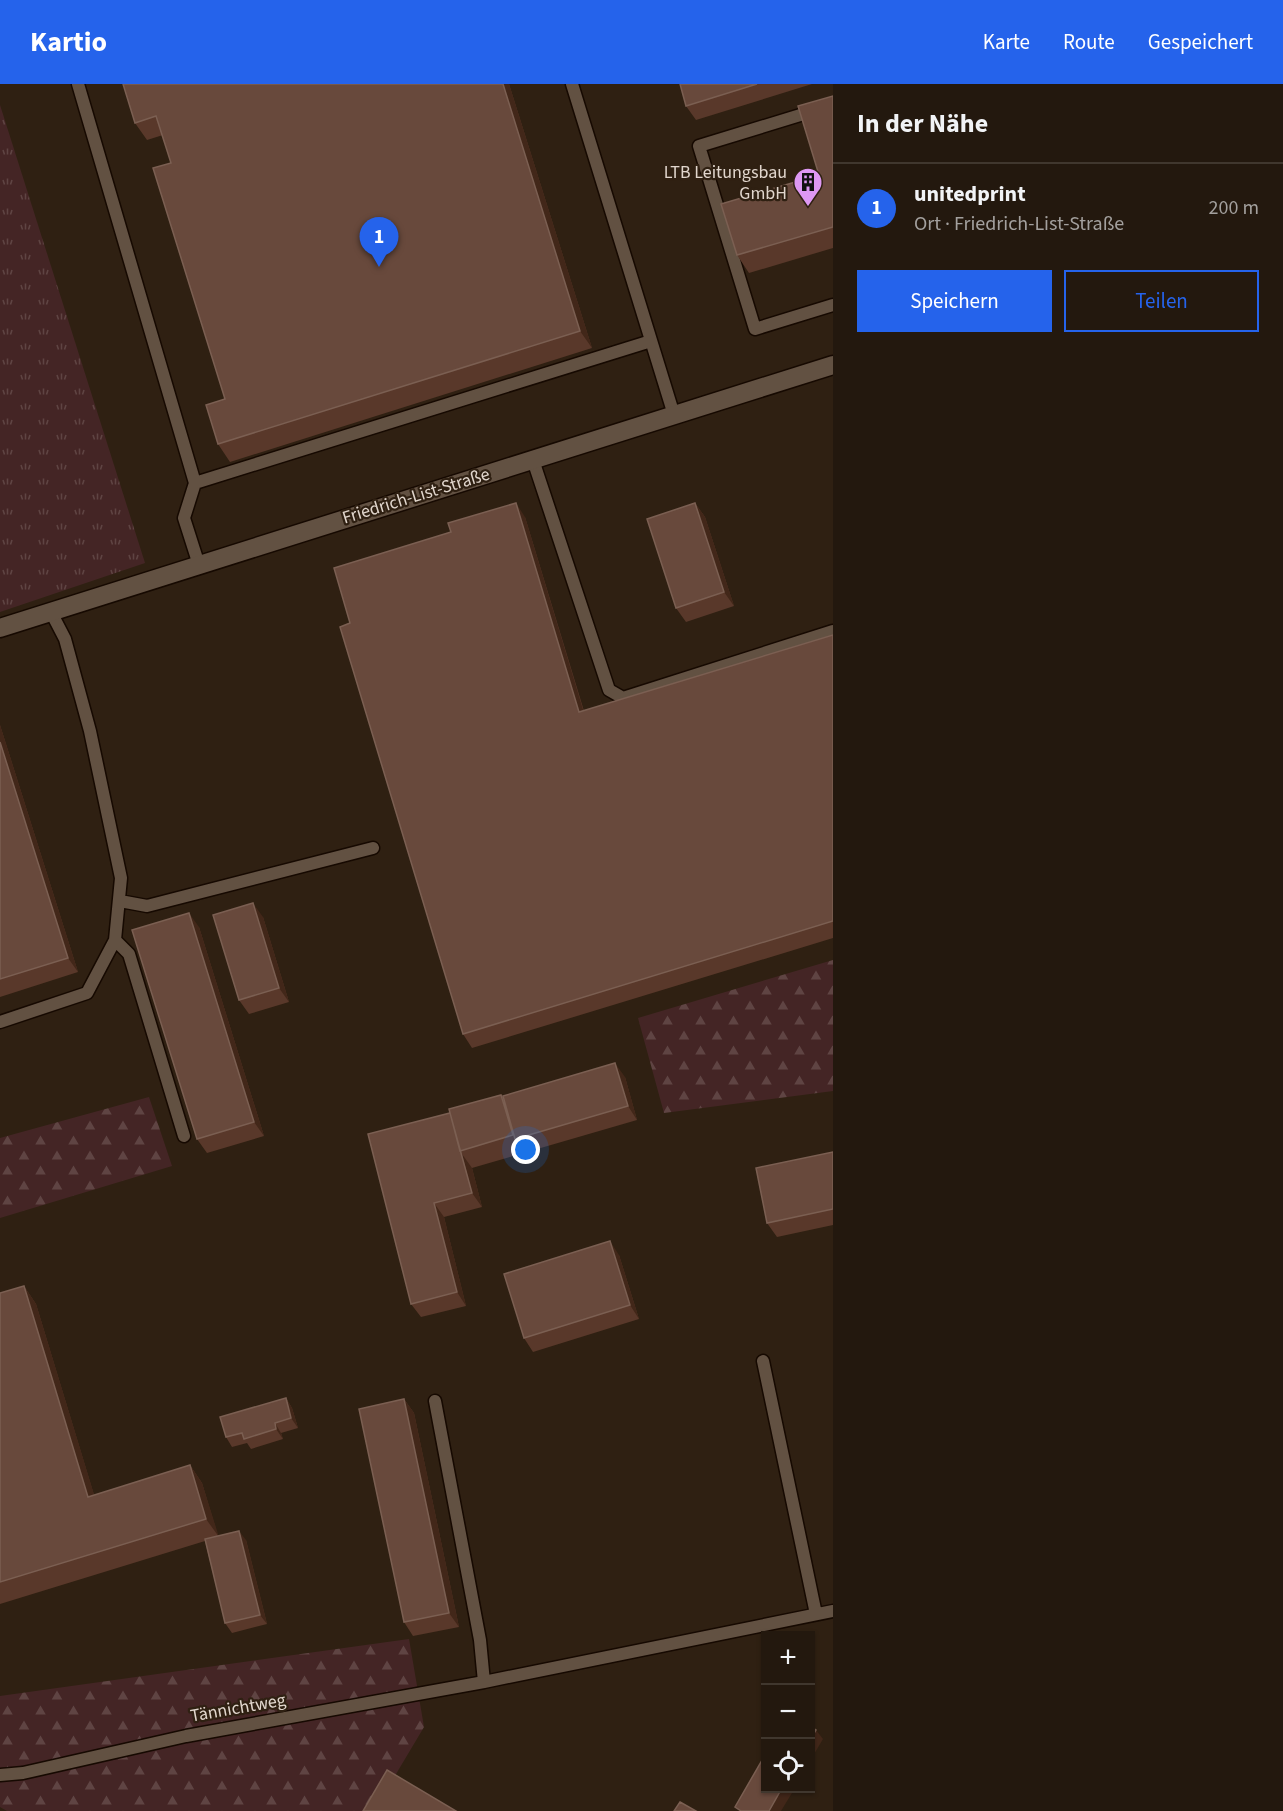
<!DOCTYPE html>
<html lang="de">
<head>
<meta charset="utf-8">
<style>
	body { margin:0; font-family:"Source Sans 3",sans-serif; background:#2f251c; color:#f1f3f6 }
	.controls { position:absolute; right:18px; bottom:18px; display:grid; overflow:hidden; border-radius:0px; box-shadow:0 2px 4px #0004 }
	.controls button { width:54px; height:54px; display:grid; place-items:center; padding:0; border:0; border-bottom:2px solid #40372e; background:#23180e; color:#f1f3f6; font:30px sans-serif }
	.you { position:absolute; left:526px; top:1066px; width:21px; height:21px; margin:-15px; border:4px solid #fff; border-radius:50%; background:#1a73e8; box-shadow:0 0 0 9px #1a73e833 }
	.badge { display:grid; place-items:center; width:39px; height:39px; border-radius:50%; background:#2563eb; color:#fff; font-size:20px; font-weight:700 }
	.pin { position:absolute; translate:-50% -50px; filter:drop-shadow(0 2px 3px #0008) }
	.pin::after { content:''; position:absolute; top:32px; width:21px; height:18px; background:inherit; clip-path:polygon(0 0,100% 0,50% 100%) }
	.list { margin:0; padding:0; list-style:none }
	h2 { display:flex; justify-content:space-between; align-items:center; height:78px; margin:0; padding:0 24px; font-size:26px }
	h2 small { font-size:20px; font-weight:400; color:#a3a09e }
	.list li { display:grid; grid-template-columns:39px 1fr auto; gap:18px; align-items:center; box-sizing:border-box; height:90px; padding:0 24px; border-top:2px solid #40372e }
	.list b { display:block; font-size:22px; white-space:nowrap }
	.list p { margin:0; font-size:20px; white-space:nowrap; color:#a3a09e }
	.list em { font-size:20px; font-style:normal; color:#a3a09e }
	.actions { display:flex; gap:12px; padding:18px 24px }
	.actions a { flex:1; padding:14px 0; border:2px solid #2563eb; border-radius:0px; text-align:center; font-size:21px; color:#2563eb }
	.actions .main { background:#2563eb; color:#fff }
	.icon { flex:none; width:33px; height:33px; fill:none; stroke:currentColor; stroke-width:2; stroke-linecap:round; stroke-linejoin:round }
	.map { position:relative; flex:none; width:833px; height:1727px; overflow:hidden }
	header { display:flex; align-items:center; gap:36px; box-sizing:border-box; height:84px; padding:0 30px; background:#2563eb; color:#fff }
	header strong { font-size:28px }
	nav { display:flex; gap:33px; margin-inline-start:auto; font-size:21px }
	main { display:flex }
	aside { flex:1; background:#23180e }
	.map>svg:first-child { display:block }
</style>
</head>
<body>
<header>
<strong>Kartio</strong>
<nav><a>Karte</a><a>Route</a><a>Gespeichert</a></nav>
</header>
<main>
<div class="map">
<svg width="833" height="1727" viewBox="0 0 833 1727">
	<defs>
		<pattern id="grass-tufts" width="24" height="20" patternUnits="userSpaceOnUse" patternTransform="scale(1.5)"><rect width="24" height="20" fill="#442525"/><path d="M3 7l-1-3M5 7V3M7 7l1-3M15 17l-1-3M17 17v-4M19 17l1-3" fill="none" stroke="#5f4443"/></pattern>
		<pattern id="forest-firs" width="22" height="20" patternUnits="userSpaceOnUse" patternTransform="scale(1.5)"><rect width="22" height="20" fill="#442525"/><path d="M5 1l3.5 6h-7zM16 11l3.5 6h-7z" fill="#5f4443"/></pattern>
	</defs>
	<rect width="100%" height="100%" fill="#2f2012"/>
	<path fill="url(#grass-tufts)" d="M 0,21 L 145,479 L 0,528 Z"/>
	<path fill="url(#forest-firs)" d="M 833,876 L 833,1007 L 664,1029 L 638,934 Z
		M 149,1013 L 172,1082 L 0,1134 L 0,1054 Z
		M 409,1555 L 424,1643 L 374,1727 L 7,1727 L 0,1723 L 0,1612 Z"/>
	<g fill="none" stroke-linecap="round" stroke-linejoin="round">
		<g stroke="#160901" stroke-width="15">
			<path id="lane" d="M 78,0 L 195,399
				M 572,0 L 674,331
				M 833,21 L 699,62 L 755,245 L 833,221
				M 533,376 L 609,606 L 623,614 L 833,547
				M 199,481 L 184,434 L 195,399 L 651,257
				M 120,817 L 147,822 L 373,764
				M 115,856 L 129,870 L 184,1052
				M 0,938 L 87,909 L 115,856 L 121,794 L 90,647 L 65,555 L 51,528
				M 763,1277 L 816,1530
				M 435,1317 L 480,1556 L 484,1598 L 833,1527
				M 0,1691 L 23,1689 L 186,1652 L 484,1598"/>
		</g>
		<g stroke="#160901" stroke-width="21">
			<path id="secondary" d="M 0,544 L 833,281"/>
		</g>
		<use href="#lane" stroke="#625142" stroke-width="12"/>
		<use href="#secondary" stroke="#625142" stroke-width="18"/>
	</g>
	<path fill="#59382a" d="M 123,0 L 509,0 L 592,264 L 230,378 L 218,360 L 225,315 L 171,79 L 163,51 L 147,56 L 135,39 Z
		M 680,0 L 812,0 L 696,36 L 686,22 Z
		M 833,12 L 833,164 L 749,189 L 737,171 L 819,91 Z
		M 695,419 L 705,433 L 734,522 L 686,538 L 676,524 Z
		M 525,433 L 584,627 L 833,551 L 833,854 L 472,964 L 463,950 L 350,539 Z
		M 0,641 L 78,888 L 0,913 Z
		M 263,833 L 289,918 L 249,930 L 239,916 Z
		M 199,843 L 264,1052 L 207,1069 L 197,1055 Z
		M 625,993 L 637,1036 L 472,1084 L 482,1123 L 444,1133 L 466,1222 L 421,1233 L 411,1220 L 450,1029 L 501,1011 L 503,1015 Z
		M 833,1068 L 833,1141 L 777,1153 L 767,1139 Z
		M 619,1171 L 639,1235 L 533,1268 L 524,1254 Z
		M 24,1202 L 36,1220 L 94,1411 L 190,1381 L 202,1399 L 218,1452 L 246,1456 L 267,1540 L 232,1549 L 225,1539 L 205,1457 L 0,1520 L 0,1209 Z
		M 286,1314 L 292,1324 L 298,1344 L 281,1349 L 283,1355 L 251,1365 L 247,1359 L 232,1363 L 226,1353 Z
		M 404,1315 L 414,1329 L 459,1543 L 413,1552 L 404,1538 Z"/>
	<path fill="#422719" d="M 503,0 L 509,0 L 592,264 L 580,247 Z
		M 516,419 L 525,433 L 588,642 L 579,628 Z
		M 695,419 L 705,433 L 734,522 L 724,508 Z
		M 0,641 L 78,888 L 68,874 L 0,658 Z
		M 253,819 L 263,833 L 289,918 L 279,904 Z
		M 189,829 L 199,843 L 264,1052 L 254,1038 Z
		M 615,979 L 625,993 L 637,1036 L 628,1022 Z
		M 501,1011 L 513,1029 L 515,1055 L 525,1069 L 513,1051 Z
		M 462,1070 L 472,1084 L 482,1123 L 472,1109 Z
		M 434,1119 L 444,1133 L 466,1222 L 457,1208 Z
		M 610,1157 L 619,1171 L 639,1235 L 630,1221 Z
		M 24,1202 L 36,1220 L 100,1430 L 88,1413 Z
		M 286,1314 L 292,1324 L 298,1344 L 291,1334 Z
		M 404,1315 L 414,1329 L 459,1543 L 449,1529 Z
		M 275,1339 L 281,1349 L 283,1355 L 276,1345 Z
		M 190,1381 L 202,1399 L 219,1453 L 206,1435 Z
		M 239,1447 L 246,1456 L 267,1540 L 260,1531 Z
		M 816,1646 L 823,1655 L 810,1677 L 810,1656 Z
		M 782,1704 L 795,1704 L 781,1727 L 769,1727 Z"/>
	<path fill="#68493c" stroke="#7b5f52" stroke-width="1.5" d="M 123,0 L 503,0 L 580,247 L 218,360 L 206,321 L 225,315 L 153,84 L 171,79 L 156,32 L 135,39 Z
		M 680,0 L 757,0 L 686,22 Z
		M 833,12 L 833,143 L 737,171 L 721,120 L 819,91 L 798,22 Z
		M 516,419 L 579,628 L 833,551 L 833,837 L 463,950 L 340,543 L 350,539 L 334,484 L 451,448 L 448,439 Z
		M 695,419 L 724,508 L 676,524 L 647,435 Z
		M 0,658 L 68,874 L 0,895 Z
		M 253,819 L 279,904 L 239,916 L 213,831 Z
		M 189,829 L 254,1038 L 197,1055 L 132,846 Z
		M 615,979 L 628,1022 L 515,1055 L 503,1012 Z
		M 501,1011 L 513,1051 L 460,1067 L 449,1025 Z
		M 450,1029 L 472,1109 L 434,1119 L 457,1208 L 411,1220 L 368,1050 Z
		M 833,1068 L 833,1125 L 767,1139 L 756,1084 Z
		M 610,1157 L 630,1221 L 524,1254 L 504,1190 Z
		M 24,1202 L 88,1413 L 190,1381 L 206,1435 L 0,1498 L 0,1209 Z
		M 286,1314 L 291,1334 L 275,1339 L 276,1345 L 244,1355 L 242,1349 L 226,1353 L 220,1333 Z
		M 404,1315 L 449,1529 L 404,1538 L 359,1325 Z
		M 239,1447 L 260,1531 L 225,1539 L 205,1455 Z
		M 810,1642 L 816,1646 L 810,1656 Z
		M 765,1671 L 765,1704 L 782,1704 L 769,1727 L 741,1727 L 735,1723 Z
		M 387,1686 L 456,1727 L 363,1727 Z
		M 680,1718 L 696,1727 L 674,1727 Z"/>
	<defs>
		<g id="building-pin" transform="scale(1.5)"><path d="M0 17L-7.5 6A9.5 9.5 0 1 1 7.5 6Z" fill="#de98f3" stroke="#2f2012"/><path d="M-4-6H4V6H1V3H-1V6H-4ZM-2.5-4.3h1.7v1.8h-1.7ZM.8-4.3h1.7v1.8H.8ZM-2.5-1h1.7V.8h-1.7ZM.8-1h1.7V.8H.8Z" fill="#111"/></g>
	</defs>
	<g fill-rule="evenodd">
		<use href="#building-pin" x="808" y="98"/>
	</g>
	<g text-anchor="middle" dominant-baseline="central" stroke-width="4.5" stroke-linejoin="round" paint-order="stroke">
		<g font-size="18" fill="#e1d6cd" stroke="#2f2012" text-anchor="end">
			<text x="787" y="88">LTB Leitungsbau<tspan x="787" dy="21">GmbH</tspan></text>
		</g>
		<g font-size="18" fill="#e1d6cd" stroke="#2f2012">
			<text transform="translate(416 412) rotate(-17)">Friedrich-List-Straße</text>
			<text transform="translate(238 1624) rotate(-10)">Tännichtweg</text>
		</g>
	</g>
</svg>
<div class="controls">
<button>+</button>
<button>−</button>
<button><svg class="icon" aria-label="locate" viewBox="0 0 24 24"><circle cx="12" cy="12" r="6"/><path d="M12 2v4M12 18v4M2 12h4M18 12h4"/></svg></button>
</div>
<div class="you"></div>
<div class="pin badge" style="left:379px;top:183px">1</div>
</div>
<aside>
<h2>In der Nähe<small></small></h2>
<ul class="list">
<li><span class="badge">1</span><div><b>unitedprint</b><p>Ort · Friedrich-List-Straße</p></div><em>200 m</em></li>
</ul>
<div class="actions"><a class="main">Speichern</a><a>Teilen</a></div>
</aside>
</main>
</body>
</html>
